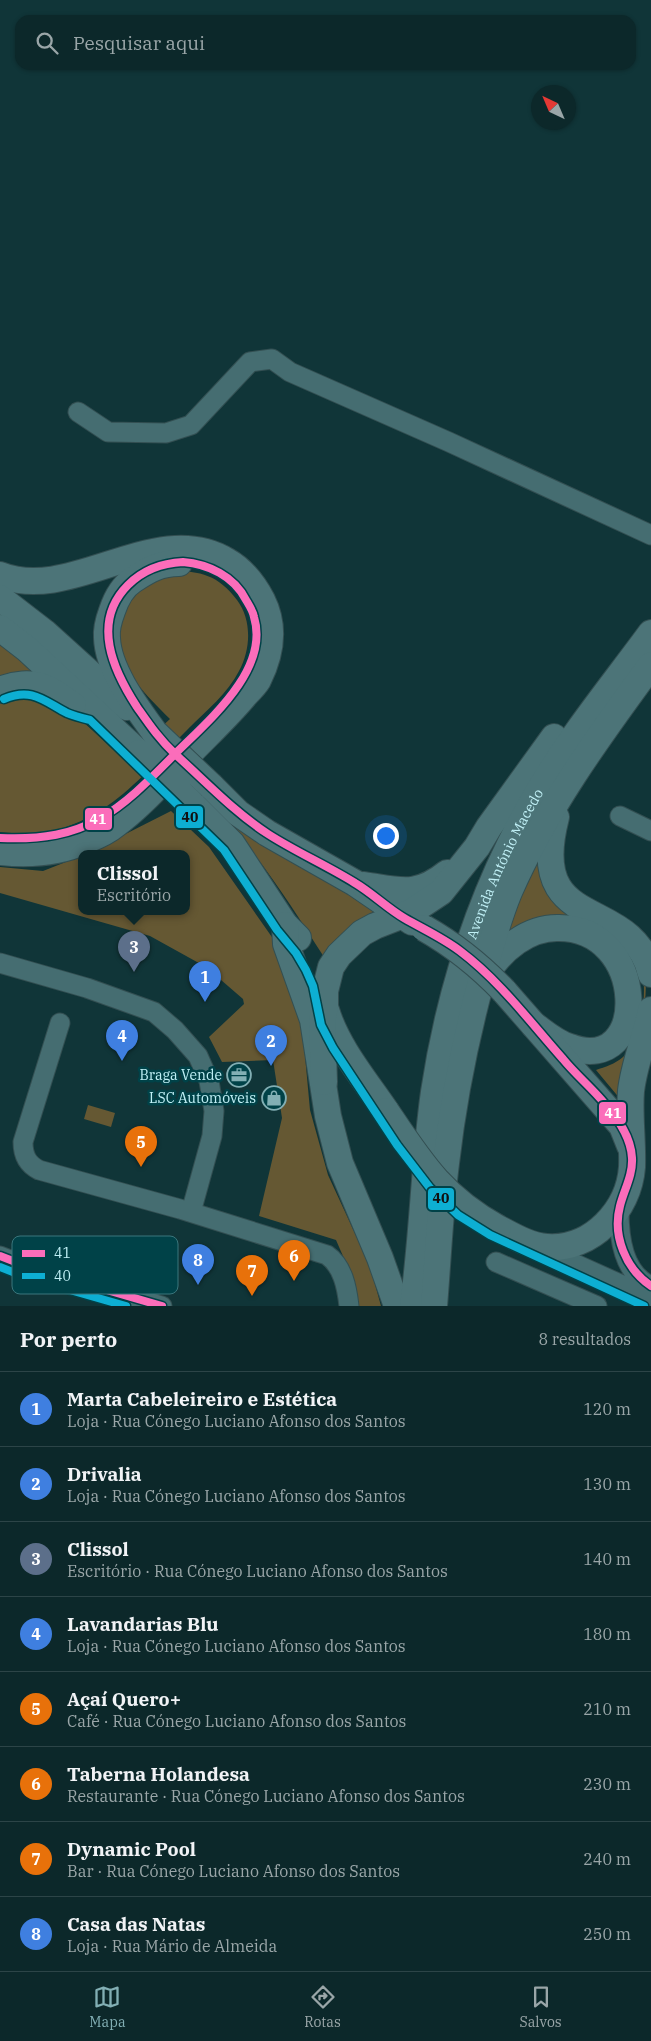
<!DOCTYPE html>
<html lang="pt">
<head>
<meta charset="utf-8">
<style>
	body { margin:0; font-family:"IBM Plex Serif",serif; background:#153032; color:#f1f3f6 }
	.compass { position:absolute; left:531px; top:85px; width:45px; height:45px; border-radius:50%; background:#0c282a; box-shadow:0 1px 4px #0004; rotate:316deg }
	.you { position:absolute; left:385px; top:835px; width:18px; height:18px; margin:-12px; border:4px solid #fff; border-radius:50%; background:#1a73e8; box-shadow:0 0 0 8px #1a73e833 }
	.badge { display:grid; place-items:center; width:32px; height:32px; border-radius:50%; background:#82afb4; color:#fff; font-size:16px; font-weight:700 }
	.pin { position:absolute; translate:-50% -41px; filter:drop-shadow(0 1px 2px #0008) }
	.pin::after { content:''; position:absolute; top:26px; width:18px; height:15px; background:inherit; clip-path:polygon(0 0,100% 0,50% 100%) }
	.popup { position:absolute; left:78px; top:850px; width:112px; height:65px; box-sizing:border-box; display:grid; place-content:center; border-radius:10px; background:#0c282a; filter:drop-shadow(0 1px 4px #0005); font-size:16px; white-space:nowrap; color:#9aa6a8 }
	.popup b { font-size:19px; color:#f1f3f6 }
	.popup::after { content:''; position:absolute; left:50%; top:100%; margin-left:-10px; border:10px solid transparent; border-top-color:#0c282a }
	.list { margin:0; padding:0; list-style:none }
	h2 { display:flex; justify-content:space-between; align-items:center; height:65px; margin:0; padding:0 20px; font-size:21px }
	h2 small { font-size:16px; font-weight:400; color:#9aa6a8 }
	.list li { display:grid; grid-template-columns:32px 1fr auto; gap:15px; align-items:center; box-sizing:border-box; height:75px; padding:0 20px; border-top:1px solid #2c4447 }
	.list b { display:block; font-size:19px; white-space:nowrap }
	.list p { margin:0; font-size:16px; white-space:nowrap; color:#9aa6a8 }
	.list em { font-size:16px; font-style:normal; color:#9aa6a8 }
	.icon { flex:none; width:28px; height:28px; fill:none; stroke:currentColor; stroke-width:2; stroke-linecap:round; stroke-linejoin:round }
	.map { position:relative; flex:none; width:651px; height:1306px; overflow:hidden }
	.search { position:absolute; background:#0c282a; box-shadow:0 1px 4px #0004; left:15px; right:15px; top:15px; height:55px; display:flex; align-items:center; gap:12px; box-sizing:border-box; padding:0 18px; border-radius:15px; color:#9aa6a8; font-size:19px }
	.sheet { height:665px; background:#0c282a }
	nav { display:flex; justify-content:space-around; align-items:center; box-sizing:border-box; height:70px; border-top:1px solid #2c4447; background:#0c282a; font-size:14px; color:#9aa6a8 }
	nav a { display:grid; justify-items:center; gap:2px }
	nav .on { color:#82afb4 }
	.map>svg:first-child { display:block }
</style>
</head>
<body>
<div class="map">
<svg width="651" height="1306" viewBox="0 0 651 1306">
	<rect width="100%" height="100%" fill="#103538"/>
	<path fill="#655833" d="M 171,571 C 201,571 218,575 237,600 C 252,620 251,649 239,671 C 228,693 206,711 189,728 C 154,763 122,805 74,824 C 50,834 25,835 0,832 L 0,701 L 9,695 L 58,699 L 125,760 L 170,719 C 146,694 117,670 120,632 C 121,619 124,607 132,596 C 138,588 162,577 171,571 Z
		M 0,639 L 43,675 L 0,681 Z
		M 171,811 L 209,847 L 274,940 L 286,967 L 303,1034 L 310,1110 L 328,1175 L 370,1266 L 381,1306 L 359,1306 L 353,1279 L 336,1240 L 259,1216 L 282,1118 L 273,1060 L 222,1062 L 209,1037 L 244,1004 L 243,999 L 206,967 L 150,936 L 0,893 L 0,867 L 43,871 L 81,856 L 82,911 L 186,911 L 186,853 L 88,853 Z
		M 219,814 L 389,912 C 354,923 346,927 324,957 C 292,907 261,857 219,814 Z
		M 543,848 C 544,861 545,874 550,886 C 565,921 626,924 643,967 C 651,994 640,1024 634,1049 C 629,1068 626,1086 626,1106 L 596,1070 C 605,1067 615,1064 623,1057 C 640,1043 650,987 640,967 C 622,927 571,909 531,923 C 521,926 512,932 504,937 L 515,904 Z
		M 88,1105 L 115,1113 L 111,1127 L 84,1119 Z"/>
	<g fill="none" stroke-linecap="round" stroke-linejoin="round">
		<g stroke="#334f52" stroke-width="21">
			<path id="minor" d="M 78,412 L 108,432 L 166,433 L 191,425 L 250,362 L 272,359 L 290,372 L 449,442 L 651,535
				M 620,816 L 651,831
				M 0,963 L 87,988 L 154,1012 L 175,1030 L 198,1056 L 209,1081 L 214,1111 L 212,1136 L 191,1212
				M 60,1023 L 23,1142 C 23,1155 27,1164 39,1170 L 180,1209 L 327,1255 C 343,1266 347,1288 349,1306
				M 619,1210 C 619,1238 623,1273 651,1286
				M 540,1248 L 651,1298
				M 0,1256 L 31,1268 L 162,1306
				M 496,1262 L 597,1306"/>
		</g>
		<g stroke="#334f52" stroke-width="28">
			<g id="highway">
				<path d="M 0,575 C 72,604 156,518 227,561 C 243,570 254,585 262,600 C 275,626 271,654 258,680 C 255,685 250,690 246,694 C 228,716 206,736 186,757 C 163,780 141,806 115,825 C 107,832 95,837 85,841 C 59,853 29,855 0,852"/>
				<path d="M 0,598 L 44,632 L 127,707"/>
				<path d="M 0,628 L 27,649 L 139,753"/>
				<path d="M 0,690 C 14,684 31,682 46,688 C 56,692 64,700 73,705"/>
				<path d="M 155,733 C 137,708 108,670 107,638 C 106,629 109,619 112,611 C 116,599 122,587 133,580 C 148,570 160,563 179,563"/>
				<path d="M 211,786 L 238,813 L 267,833 L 355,883 L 412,922"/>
				<path d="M 192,804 L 232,844 L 285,925 L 298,938"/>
				<path d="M 556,817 C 525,937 632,893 651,974"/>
				<path d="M 364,885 C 399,890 416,898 447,873"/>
				<path d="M 285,925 L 286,944 L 313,1020 L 328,1116 L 340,1163 L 380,1258 L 397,1306"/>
				<path d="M 487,973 C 502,949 528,928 557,928 C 649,926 651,1077 570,1047 C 556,1043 545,1033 534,1025"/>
				<path d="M 504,991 L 622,1126 L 630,1146"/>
				<path d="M 326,1010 C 337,1047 365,1080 386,1111"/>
				<path d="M 324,1082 L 322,1021 L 325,1007 L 325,991 L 331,967 L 339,955 L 362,933 L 375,926 L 411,912 L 441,892 L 477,847 L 489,827 L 554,737"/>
				<path d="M 498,1228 C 513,1236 530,1246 547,1247 C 592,1250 629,1210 632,1167 C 633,1142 629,1115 631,1091 C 634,1063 646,1037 651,1010"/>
				<path id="s1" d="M 413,1306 C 423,1235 424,1163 434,1092 C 450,986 483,886 537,794 C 570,737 612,686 651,633"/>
				<path d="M 434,1306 C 438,1258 440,1210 446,1163 C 453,1102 465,1041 481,982 C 489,952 497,921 509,892 C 545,810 598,737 651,665"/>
			</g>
		</g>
		<use href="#minor" stroke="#456d71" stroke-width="19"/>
		<use href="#highway" stroke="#4c7478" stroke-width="26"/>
		<g stroke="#334f52" stroke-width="28" stroke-linecap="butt">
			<path id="highway-bridge" d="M 155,733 L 211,786
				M 139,753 L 192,804
				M 424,928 C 454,945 480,966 504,991
				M 386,1111 C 421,1163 442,1197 498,1228"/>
		</g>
		<use href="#highway-bridge" stroke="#4c7478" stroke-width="26"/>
		<g stroke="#004248" stroke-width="11">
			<path id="bus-1" d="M 183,562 C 208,564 234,576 246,600 C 249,605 253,611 254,617 C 270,670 208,721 175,754 C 159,739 149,724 137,707 C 113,670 91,622 128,585 C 143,570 162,563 183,562 Z
				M 175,754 C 205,781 233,811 268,834 C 296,852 326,865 355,883 C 372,893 387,908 404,918 C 423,929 443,938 460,951 C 500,981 530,1022 563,1059 C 576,1075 592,1088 605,1104 C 618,1119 631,1137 632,1158 C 633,1175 624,1190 620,1206 C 612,1236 626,1269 651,1286
				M 0,838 C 87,842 118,812 175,754
				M 0,1256 L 31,1268 L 162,1306"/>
		</g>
		<g stroke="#004248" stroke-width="11">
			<path id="bus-2" d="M 4,699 C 32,687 44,701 67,713 C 74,716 82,718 90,720 L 224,850 L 277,930 L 296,953 L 306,970 L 313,986 L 321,1025 L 333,1048 L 397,1145 L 430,1188 L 458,1215 L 490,1235 L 644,1306
				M 0,1267 L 28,1278 L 126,1306"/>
		</g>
		<use href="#bus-1" stroke="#fb6dba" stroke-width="8"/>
		<use href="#bus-2" stroke="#0dafd3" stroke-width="8"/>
	</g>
	<defs>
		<g id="office-ring" transform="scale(1.25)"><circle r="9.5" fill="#004248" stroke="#82afb4" stroke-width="1.5"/><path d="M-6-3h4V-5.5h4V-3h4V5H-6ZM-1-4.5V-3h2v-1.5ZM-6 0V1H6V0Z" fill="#82afb4"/></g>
		<g id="shop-ring" transform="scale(1.25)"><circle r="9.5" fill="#004248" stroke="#82afb4" stroke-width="1.5"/><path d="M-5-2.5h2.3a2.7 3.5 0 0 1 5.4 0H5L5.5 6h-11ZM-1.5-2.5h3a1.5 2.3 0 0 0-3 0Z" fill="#82afb4"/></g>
	</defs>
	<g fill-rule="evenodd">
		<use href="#office-ring" x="239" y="1075"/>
		<use href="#shop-ring" x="274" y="1098"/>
	</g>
	<g text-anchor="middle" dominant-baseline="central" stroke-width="5" stroke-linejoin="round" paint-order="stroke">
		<g font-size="14" fill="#c0f0f6" stroke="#004248">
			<text stroke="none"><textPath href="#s1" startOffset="455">Avenida António Macedo</textPath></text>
		</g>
		<g font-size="14" fill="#c0f0f6" stroke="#004248" text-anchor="end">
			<text x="222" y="1075">Braga Vende</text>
			<text x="256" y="1098">LSC Automóveis</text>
		</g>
	</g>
	<rect x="12" y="1236" width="166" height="58" rx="8" fill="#004248" stroke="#3a767c" stroke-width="1"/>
	<rect x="22" y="1250" width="23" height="7" fill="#fb6dba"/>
	<rect x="22" y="1273" width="23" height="6" fill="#0dafd3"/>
	<g font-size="14" fill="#c0f0f6">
		<text x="54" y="1258">41</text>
		<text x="54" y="1281">40</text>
	</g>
	<g stroke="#004248" stroke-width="2">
		<rect x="175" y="805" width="29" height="24" rx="5" fill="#0dafd3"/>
		<rect x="84" y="807" width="29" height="24" rx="5" fill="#fb6dba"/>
		<rect x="598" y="1101" width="29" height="24" rx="5" fill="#fb6dba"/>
		<rect x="427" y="1187" width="28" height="24" rx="5" fill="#0dafd3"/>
	</g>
	<g font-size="14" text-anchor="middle" font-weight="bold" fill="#fff">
		<text x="98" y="824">41</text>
		<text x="613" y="1118">41</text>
	</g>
	<g font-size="14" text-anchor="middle" font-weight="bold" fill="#111">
		<text x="190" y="822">40</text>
		<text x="441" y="1203">40</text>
	</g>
</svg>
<svg class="compass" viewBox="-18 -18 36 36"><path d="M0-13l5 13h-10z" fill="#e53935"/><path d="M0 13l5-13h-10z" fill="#9aa6a8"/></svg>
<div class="you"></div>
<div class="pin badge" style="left:205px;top:1002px;background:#3f7fe0">1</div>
<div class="pin badge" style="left:271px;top:1066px;background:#3f7fe0">2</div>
<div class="pin badge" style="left:134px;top:972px;background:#5c6f8a">3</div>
<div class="popup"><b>Clissol</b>Escritório</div>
<div class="pin badge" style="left:122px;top:1061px;background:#3f7fe0">4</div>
<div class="pin badge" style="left:141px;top:1167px;background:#e8710a">5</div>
<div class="pin badge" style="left:294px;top:1281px;background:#e8710a">6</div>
<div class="pin badge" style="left:252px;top:1296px;background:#e8710a">7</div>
<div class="pin badge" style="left:198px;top:1285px;background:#3f7fe0">8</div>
<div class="search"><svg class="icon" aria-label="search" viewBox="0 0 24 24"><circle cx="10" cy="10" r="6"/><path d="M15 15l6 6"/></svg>Pesquisar aqui</div>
</div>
<section class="sheet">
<h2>Por perto<small>8 resultados</small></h2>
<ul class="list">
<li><span class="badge" style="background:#3f7fe0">1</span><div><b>Marta Cabeleireiro e Estética</b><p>Loja · Rua Cónego Luciano Afonso dos Santos</p></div><em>120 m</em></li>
<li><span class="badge" style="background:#3f7fe0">2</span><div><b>Drivalia</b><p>Loja · Rua Cónego Luciano Afonso dos Santos</p></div><em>130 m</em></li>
<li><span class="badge" style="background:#5c6f8a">3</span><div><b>Clissol</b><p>Escritório · Rua Cónego Luciano Afonso dos Santos</p></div><em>140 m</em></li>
<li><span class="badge" style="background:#3f7fe0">4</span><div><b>Lavandarias Blu</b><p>Loja · Rua Cónego Luciano Afonso dos Santos</p></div><em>180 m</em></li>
<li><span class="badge" style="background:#e8710a">5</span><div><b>Açaí Quero+</b><p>Café · Rua Cónego Luciano Afonso dos Santos</p></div><em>210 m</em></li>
<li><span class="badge" style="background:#e8710a">6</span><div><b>Taberna Holandesa</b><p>Restaurante · Rua Cónego Luciano Afonso dos Santos</p></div><em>230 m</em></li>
<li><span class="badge" style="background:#e8710a">7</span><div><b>Dynamic Pool</b><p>Bar · Rua Cónego Luciano Afonso dos Santos</p></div><em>240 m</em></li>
<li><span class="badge" style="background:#3f7fe0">8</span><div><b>Casa das Natas</b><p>Loja · Rua Mário de Almeida</p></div><em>250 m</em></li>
</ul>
</section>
<nav>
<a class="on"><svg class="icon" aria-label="map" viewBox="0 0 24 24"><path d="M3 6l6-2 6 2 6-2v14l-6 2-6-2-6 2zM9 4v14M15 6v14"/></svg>Mapa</a>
<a><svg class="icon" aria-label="directions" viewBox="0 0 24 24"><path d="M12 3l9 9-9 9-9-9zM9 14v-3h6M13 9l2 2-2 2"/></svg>Rotas</a>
<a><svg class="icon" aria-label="saved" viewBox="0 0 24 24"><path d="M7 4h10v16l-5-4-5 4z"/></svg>Salvos</a>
</nav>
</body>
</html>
